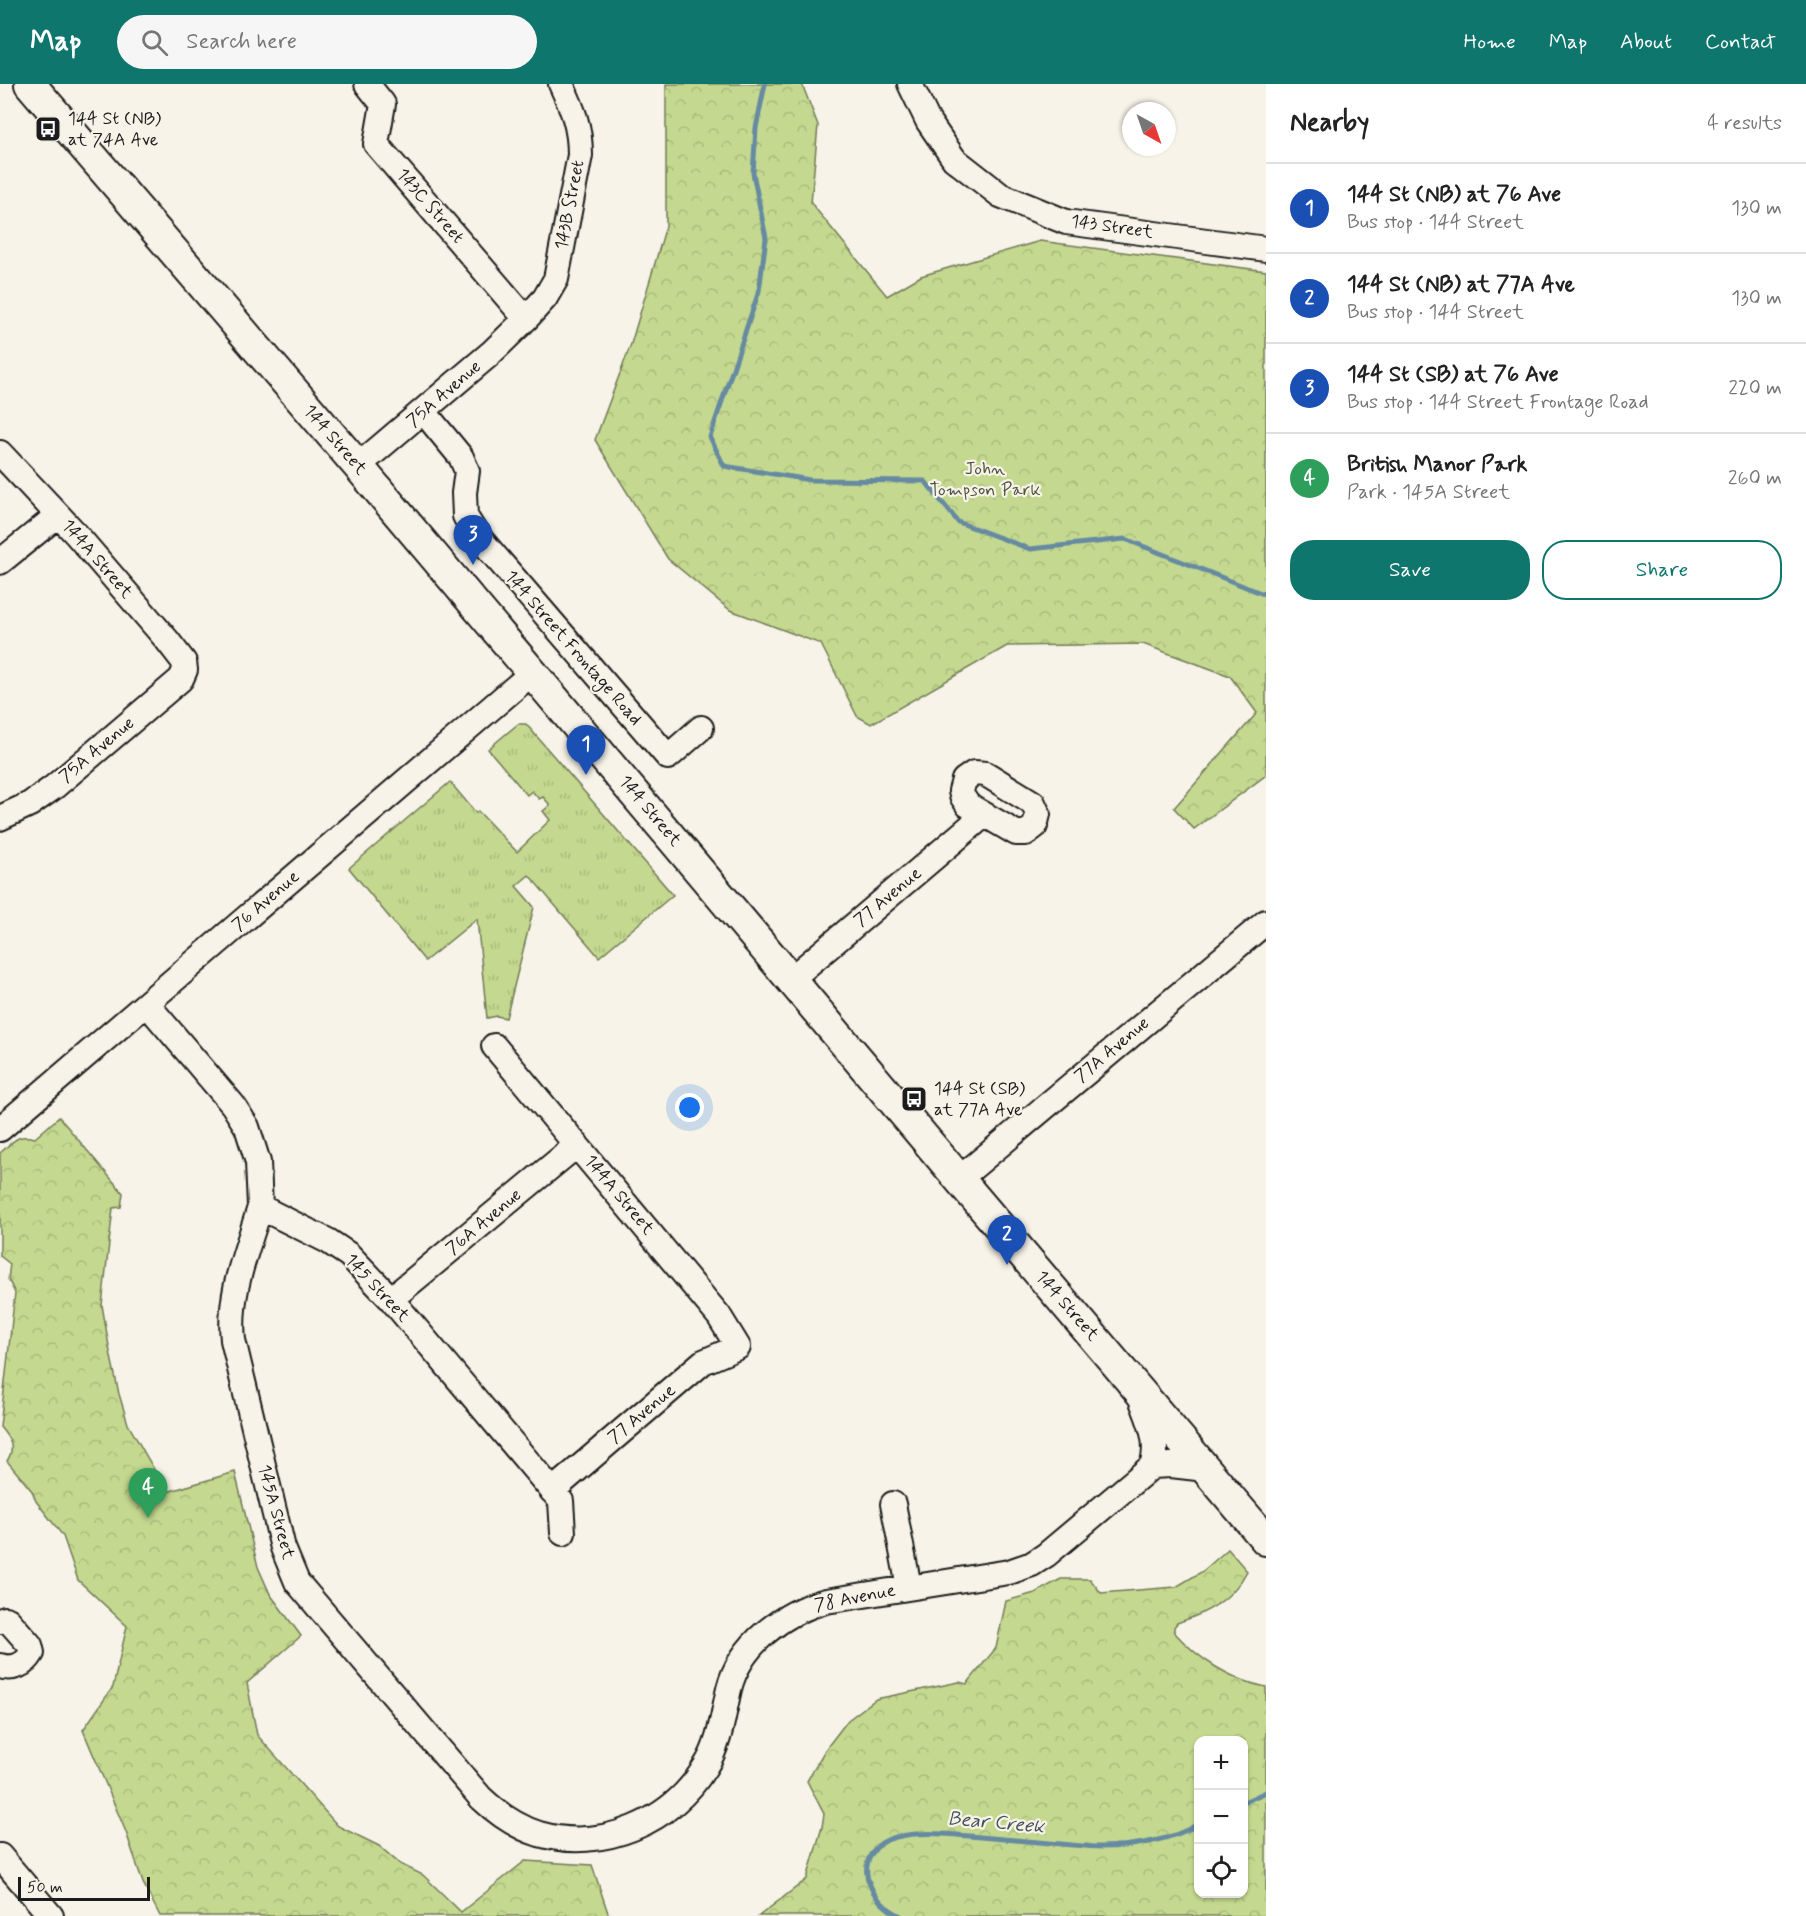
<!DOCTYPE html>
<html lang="en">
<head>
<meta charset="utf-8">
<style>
	body { margin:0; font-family:Mynerve,sans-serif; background:#f6f6f6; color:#222 }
	.controls { position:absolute; right:18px; bottom:18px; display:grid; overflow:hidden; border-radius:12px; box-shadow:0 2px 4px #0004 }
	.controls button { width:54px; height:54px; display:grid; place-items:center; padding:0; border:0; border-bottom:2px solid #e0e0e0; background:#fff; color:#222; font:30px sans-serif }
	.compass { position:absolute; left:1122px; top:18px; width:54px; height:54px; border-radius:50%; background:#fff; box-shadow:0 2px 4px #0004; rotate:140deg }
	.scale { position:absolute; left:18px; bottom:15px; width:132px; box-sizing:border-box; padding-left:6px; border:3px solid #1c1c1c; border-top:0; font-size:16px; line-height:21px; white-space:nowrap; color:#1c1c1c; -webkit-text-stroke:4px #f7f3e8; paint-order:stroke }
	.you { position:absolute; left:690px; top:1024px; width:21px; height:21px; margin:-15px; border:4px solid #fff; border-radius:50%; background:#1a73e8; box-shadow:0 0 0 9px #1a73e833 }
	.badge { display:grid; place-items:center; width:39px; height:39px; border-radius:50%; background:#0f766e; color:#fff; font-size:20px; font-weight:700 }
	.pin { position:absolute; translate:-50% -50px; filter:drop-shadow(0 2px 3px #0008) }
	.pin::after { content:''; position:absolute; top:32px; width:21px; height:18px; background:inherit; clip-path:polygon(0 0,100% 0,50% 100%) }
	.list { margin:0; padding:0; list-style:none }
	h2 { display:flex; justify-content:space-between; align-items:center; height:78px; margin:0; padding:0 24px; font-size:26px }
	h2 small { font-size:20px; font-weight:400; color:#767676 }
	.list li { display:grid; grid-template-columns:39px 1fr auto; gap:18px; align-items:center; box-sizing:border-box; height:90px; padding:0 24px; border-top:2px solid #e0e0e0 }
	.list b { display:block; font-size:22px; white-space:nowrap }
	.list p { margin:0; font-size:20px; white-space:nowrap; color:#767676 }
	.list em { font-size:20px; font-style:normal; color:#767676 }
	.actions { display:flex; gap:12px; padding:18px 24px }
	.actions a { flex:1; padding:14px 0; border:2px solid #0f766e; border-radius:24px; text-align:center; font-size:21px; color:#0f766e }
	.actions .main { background:#0f766e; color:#fff }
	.icon { flex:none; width:33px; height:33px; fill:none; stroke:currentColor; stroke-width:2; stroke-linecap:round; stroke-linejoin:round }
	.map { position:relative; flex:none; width:1266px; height:1832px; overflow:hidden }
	header { display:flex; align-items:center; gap:36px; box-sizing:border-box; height:84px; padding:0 30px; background:#0f766e; color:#fff }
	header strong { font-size:28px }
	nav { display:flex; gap:33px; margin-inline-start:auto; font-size:21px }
	.search { width:420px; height:54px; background:#f6f6f6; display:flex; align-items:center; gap:15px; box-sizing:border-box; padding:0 21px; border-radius:33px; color:#767676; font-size:22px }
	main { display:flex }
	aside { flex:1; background:#fff }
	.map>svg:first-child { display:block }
</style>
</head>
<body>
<header>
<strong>Map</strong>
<div class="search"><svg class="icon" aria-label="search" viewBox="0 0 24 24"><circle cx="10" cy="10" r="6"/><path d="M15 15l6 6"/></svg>Search here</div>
<nav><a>Home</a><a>Map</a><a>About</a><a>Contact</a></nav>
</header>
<main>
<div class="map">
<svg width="1266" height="1832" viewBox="0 0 1266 1832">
	<defs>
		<pattern id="grass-tufts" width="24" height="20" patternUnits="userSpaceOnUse" patternTransform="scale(1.5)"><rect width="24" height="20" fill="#c4d98f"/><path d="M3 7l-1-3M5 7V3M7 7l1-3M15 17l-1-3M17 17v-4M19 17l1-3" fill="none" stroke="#a8ba7b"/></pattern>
		<pattern id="forest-crowns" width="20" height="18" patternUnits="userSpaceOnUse" patternTransform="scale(1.5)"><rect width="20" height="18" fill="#c4d98f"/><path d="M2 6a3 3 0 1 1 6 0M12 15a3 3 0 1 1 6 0" fill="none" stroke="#a8ba7b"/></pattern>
	</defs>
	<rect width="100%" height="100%" fill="#f7f3e8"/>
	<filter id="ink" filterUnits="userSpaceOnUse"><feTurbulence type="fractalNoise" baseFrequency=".0167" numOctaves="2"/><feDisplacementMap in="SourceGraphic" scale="12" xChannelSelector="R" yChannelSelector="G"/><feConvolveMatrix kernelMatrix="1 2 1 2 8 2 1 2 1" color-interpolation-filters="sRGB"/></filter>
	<g filter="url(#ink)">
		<path fill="url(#grass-tufts)" stroke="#707a56" stroke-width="1.5" d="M 518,640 L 526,640 L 673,811 L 599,873 L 529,791 L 516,802 L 534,823 L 506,934 L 497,932 L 487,934 L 477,835 L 425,877 L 349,784 L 450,698 L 476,729 L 478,727 L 517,768 L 550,736 L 543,727 L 550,721 L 543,713 L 539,715 L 532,707 L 527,711 L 488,665 Z"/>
		<path fill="url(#forest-crowns)" stroke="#707a56" stroke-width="1.5" fill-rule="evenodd" d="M 666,0 L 802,0 L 818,41 L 811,119 L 887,212 L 921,192 L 1040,157 L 1266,187 L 1266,691 L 1194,745 L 1174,724 L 1257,629 L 1230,592 L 1143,560 L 1007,562 L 871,640 L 857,632 L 821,560 L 730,526 L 668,475 L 595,356 L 631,260 L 666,142 Z
			M 59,1033 L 123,1109 L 121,1123 L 113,1124 L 102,1221 L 110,1268 L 119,1310 L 128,1340 L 167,1408 L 235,1388 L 258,1483 L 270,1510 L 301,1552 L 247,1599 L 257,1651 L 338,1742 L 379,1762 L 400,1780 L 423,1791 L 461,1828 L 525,1777 L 592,1781 L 609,1832 L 160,1832 L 143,1799 L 126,1748 L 83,1646 L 113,1603 L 127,1542 L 78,1496 L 63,1452 L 36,1417 L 32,1407 L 7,1377 C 16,1363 10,1355 0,1343 L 15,1209 L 8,1195 L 10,1180 L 0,1172 L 0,1069 C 13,1058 17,1049 35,1054 Z
			M 1228,1465 L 1247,1487 C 1232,1516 1207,1529 1177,1539 L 1174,1543 L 1174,1548 C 1198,1575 1231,1596 1266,1603 L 1266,1832 L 759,1832 L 807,1795 L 822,1743 L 824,1730 L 807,1697 L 825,1666 L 848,1636 L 876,1615 L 959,1598 L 967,1600 L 996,1564 L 1006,1517 L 1035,1509 L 1061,1495 L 1090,1495 L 1101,1509 L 1176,1503 L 1203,1487 ZM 1244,1656 L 1244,1810 L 1198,1810 L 1198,1656 Z"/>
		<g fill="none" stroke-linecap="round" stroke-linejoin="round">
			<path stroke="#668aa1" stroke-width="5" d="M 765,0 L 756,44 L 753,89 L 766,154 L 759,207 L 710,353 L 724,382 L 810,396 L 925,397 L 958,438 L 1030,465 L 1125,455 L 1266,511
				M 1244,1718 L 1266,1708
				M 901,1832 C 886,1825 876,1816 870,1801 C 860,1779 874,1758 896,1753 C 921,1747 945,1750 969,1752 C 1000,1755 1030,1757 1061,1760 C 1074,1761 1088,1763 1102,1763 C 1131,1763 1173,1756 1198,1740"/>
			<g stroke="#1c1c1c" stroke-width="28">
				<path id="minor" d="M 367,0 L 383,20 L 376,60 L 526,235
					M 910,0 L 928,37 L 954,75 L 1000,111 L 1066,138 L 1266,165
					M 424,328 L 461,373 L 467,387 L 464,409 L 465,432 L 476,450 L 668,673 L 701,644
					M 0,369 L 76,450 L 167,556 L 184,578 L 185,586 L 181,595 L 54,703 L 30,720 L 0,734
					M 358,382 L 491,269 L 526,235 L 545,214 L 556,195 L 580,71 C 580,42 573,26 561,0
					M 0,478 L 58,431
					M 974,689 L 986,690 L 1033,719 L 1038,730 L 1035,742 L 1026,749 L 1016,749 L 968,721 L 962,712 L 961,707 L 964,696 Z
					M 791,895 L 984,731
					M 147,920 L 233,1021 L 247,1043 L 258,1078 L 260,1123 L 328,1157 L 349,1171 L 391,1215 L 561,1417 L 563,1449
					M 494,962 L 719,1232 L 738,1263 L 703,1278 L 552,1407
					M 0,1045 L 532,589
					M 959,1095 L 1266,838
					M 260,1123 C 247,1167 228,1209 233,1256 L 283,1464 L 297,1498 L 481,1714 C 498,1730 517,1743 539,1750 C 602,1768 672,1738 705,1683 C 720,1660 723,1631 729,1605 C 740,1560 784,1528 826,1517 L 1009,1488 L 1032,1480 L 1046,1471 L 1152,1382 C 1160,1359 1150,1338 1142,1317
					M 391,1215 L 577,1061
					M 1152,1382 L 1171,1381 L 1206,1385
					M 893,1420 L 909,1503
					M 0,1537 L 5,1535 L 8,1536 L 30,1561 L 32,1569 C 25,1581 13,1586 0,1582
					M 0,1772 L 51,1832"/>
			</g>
			<g stroke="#1c1c1c" stroke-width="34">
				<path id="major" d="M 30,0 L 358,382 L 959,1095 L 1266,1456"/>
			</g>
			<use href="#minor" stroke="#f7f3e8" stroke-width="24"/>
			<use href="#major" stroke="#f7f3e8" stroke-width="30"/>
		</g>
	</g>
	<defs>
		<g id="bus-square" transform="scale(1.35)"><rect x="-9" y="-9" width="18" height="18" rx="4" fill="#1c1c1c" stroke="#f7f3e8"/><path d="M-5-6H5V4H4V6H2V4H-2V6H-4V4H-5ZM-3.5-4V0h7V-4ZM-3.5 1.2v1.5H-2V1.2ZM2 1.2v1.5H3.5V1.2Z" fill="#fff"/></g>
	</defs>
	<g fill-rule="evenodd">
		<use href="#bus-square" x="48" y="45"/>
		<use href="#bus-square" x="914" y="1015"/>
	</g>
	<g text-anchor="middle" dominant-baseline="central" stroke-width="4.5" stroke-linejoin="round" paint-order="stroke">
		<g font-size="18" fill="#1c1c1c" stroke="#f7f3e8" text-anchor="start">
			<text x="68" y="35">144 St (NB)<tspan x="68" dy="21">at 74A Ave</tspan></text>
			<text x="934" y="1005">144 St (SB)<tspan x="934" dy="21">at 77A Ave</tspan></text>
		</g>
		<g font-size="18" fill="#1c1c1c" stroke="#f7f3e8">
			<text transform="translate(570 121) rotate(-79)">143B Street</text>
			<text transform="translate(430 122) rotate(49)">143C Street</text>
			<text transform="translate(1112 143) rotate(8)">143 Street</text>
			<text transform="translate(444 310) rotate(-41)">75A Avenue</text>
			<text transform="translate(335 356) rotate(49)">144 Street</text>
			<text transform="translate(97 475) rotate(49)">144A Street</text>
			<text transform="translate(573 564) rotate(49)">144 Street Frontage Road</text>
			<text transform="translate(97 666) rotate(-40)">75A Avenue</text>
			<text transform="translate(650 727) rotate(50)">144 Street</text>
			<text transform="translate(888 813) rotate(-40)">77 Avenue</text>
			<text transform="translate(266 817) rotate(-41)">76 Avenue</text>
			<text transform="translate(1112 966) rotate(-40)">77A Avenue</text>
			<text transform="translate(619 1111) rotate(50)">144A Street</text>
			<text transform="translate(484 1138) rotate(-40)">76A Avenue</text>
			<text transform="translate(377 1204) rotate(47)">145 Street</text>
			<text transform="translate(1067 1222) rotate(49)">144 Street</text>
			<text transform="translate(642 1330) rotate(-40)">77 Avenue</text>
			<text transform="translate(276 1428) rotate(75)">145A Street</text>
			<text transform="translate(855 1514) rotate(-11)">78 Avenue</text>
		</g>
		<g font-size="18" fill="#4e553e" stroke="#f7f3e8">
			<text x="985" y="385">John<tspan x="985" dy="21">Tompson Park</tspan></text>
		</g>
		<g font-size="20" font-style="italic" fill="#41535e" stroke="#f7f3e8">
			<text transform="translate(996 1739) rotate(5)">Bear Creek</text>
		</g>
	</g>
</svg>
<div class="controls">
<button>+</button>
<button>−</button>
<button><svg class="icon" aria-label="locate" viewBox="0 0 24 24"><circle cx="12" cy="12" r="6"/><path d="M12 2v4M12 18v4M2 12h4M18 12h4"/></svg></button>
</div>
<svg class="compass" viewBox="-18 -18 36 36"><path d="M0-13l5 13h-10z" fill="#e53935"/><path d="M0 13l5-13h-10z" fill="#767676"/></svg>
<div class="scale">50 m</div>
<div class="you"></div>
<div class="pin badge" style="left:586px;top:691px;background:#1a4fb4">1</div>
<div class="pin badge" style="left:1007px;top:1181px;background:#1a4fb4">2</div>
<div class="pin badge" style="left:473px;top:481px;background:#1a4fb4">3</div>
<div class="pin badge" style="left:148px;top:1434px;background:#2e9e5b">4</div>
</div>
<aside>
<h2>Nearby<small>4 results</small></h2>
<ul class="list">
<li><span class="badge" style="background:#1a4fb4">1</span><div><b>144 St (NB) at 76 Ave</b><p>Bus stop · 144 Street</p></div><em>130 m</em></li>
<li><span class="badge" style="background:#1a4fb4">2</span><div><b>144 St (NB) at 77A Ave</b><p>Bus stop · 144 Street</p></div><em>130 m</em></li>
<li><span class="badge" style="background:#1a4fb4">3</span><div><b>144 St (SB) at 76 Ave</b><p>Bus stop · 144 Street Frontage Road</p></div><em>220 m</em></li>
<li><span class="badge" style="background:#2e9e5b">4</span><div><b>British Manor Park</b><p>Park · 145A Street</p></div><em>260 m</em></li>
</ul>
<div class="actions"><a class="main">Save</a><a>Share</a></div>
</aside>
</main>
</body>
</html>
